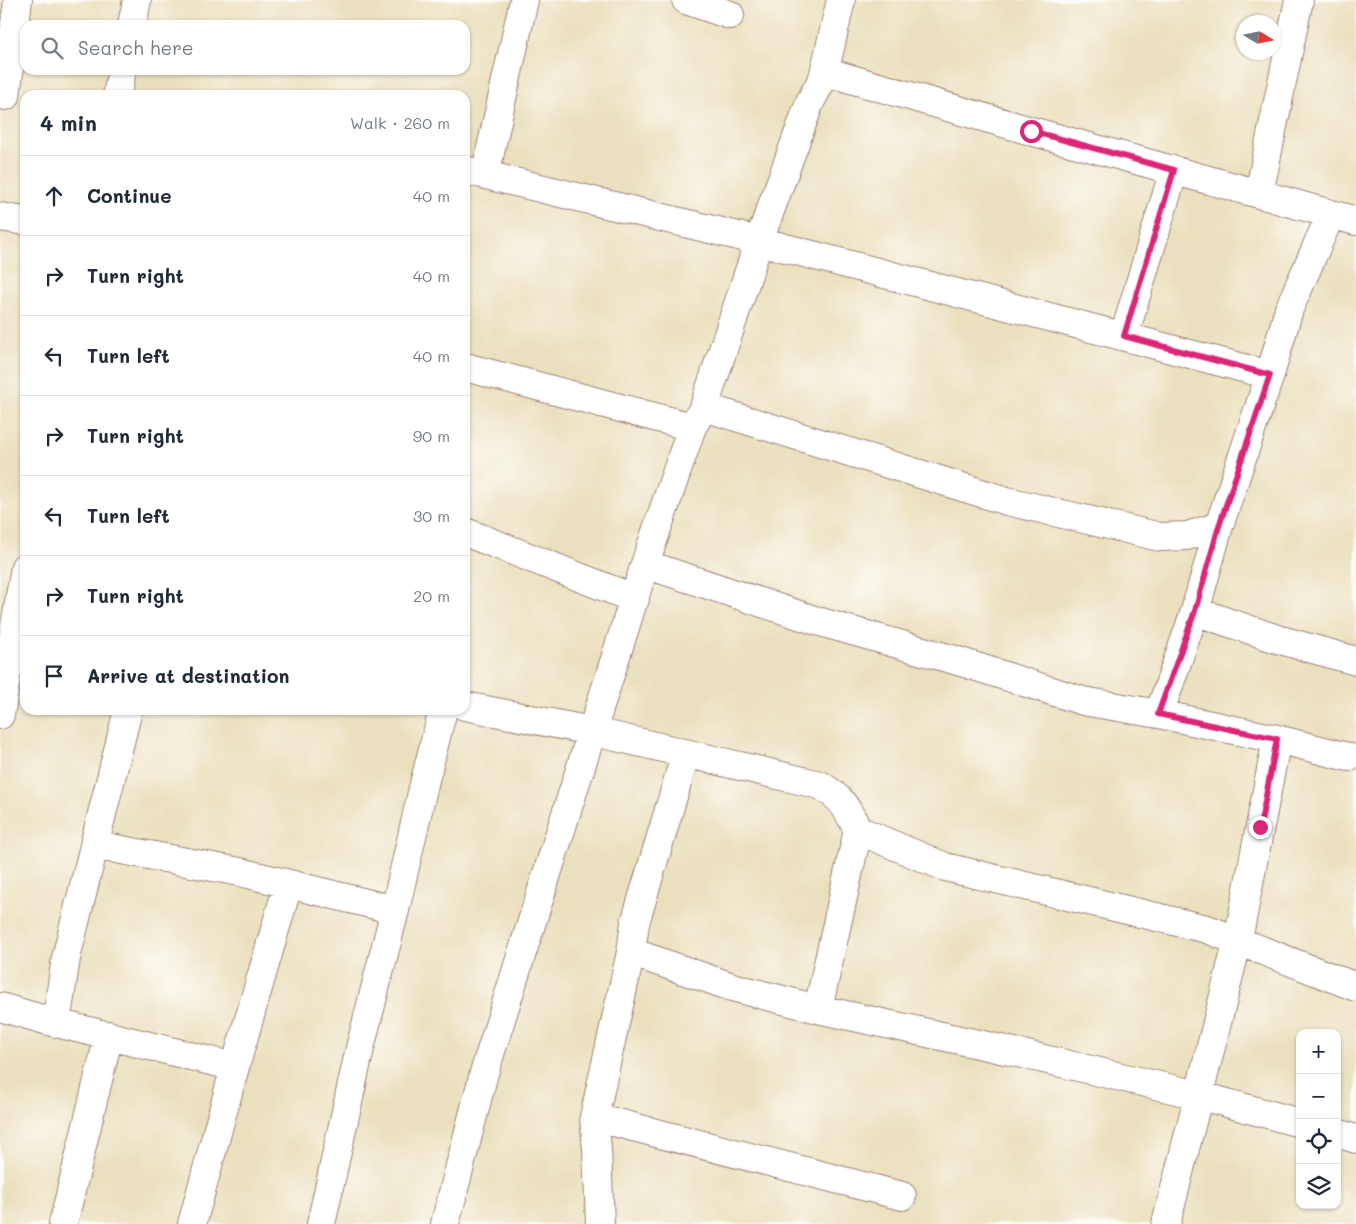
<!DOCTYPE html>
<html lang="en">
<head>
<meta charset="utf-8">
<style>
	body { margin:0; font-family:Mali,sans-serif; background:#f2f2f3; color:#1f2937 }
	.controls { position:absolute; right:15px; bottom:15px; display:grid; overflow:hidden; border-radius:10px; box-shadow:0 1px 4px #0004 }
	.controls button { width:45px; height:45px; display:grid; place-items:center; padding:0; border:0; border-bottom:1px solid #e0e1e3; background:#fff; color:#1f2937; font:25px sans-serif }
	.compass { position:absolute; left:1236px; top:15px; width:45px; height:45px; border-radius:50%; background:#fff; box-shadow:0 1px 4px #0004; rotate:100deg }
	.stop { position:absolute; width:15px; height:15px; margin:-11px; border:4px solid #db2777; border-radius:50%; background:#fff }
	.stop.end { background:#db2777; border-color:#fff; box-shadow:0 1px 5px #0008 }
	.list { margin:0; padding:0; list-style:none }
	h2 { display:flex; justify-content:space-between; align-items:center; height:65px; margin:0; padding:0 20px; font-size:21px }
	h2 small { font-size:16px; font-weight:400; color:#747a83 }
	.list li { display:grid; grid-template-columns:32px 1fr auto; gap:15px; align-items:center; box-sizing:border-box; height:80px; padding:0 20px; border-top:1px solid #e0e1e3 }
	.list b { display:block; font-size:19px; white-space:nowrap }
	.list em { font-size:16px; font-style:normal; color:#747a83 }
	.icon { flex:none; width:28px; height:28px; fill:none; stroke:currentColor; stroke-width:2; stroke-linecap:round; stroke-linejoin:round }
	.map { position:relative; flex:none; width:1356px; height:1224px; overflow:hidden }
	.search { position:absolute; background:#fff; box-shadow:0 1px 4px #0004; left:20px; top:20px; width:450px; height:55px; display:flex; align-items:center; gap:12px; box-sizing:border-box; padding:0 18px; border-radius:15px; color:#747a83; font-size:19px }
	.panel { position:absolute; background:#fff; box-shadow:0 1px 4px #0004; left:20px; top:90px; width:450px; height:625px; border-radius:15px }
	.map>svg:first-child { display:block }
</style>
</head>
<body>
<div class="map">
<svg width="1356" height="1224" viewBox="0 0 1356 1224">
	<rect width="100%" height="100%" fill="#fdfcf7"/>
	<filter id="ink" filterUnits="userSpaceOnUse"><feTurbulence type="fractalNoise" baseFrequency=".02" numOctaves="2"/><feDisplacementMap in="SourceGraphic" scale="10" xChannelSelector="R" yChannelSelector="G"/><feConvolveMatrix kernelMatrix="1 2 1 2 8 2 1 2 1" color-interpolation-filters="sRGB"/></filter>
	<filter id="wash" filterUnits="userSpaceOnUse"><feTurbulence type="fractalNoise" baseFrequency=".0096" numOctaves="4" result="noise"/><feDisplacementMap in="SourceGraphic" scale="20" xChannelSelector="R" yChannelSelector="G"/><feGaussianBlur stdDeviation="1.12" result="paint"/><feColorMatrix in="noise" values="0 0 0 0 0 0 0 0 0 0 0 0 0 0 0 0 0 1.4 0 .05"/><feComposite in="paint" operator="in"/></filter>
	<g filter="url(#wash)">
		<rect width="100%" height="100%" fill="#ebe0be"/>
	</g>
	<g filter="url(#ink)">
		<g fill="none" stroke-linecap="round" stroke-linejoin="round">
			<g stroke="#9a8074" stroke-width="30">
				<path id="minor" d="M 686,0 L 730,15
					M 132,25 L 137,0
					M 823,78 L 841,0
					M 117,95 L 122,70
					M 6,96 L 18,0
					M 465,170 L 759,241 L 1270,375
					M 485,175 L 524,0
					M 1259,194 L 1356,221
					M 0,217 L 25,221
					M 1124,336 L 1174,170
					M 465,367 L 692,427 L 704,407 L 759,241 L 810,102 L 823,78 L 837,75 L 1031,131 L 1259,194 L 1299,0
					M 704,407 L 1007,501 L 1160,537 L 1187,536 L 1219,526 L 1270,375 L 1289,309 L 1331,214
					M 465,532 L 635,599
					M 645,564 L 817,621 L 958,661 L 1083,701 L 1159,714 L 1277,739
					M 1195,611 L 1277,639 L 1356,661
					M 465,706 L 591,731 L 820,785 C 843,799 846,807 858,830 L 945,867 L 1207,929 L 1356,987
					M 1159,714 L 1195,611 L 1219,526
					M 0,715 L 25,567
					M 95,845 L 240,872 L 395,910
					M 631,952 L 635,923 L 686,753
					M 0,1007 L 56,1023 L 235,1067 L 288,885
					M 818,1009 L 1001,1049 L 1198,1095 L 1300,1123
					M 56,1023 L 66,958 L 128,710
					M 594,1117 L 902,1196
					M 1337,1133 L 1356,1139
					M 63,1224 L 109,1035
					M 192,1224 L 235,1067
					M 321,1224 L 360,1048 L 395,910 L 424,784 L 443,710
					M 445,1224 L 484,1073 L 645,564 L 692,427
					M 600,1224 L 597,1149 L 594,1117 L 631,952 L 732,987 L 818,1009 L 858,830
					M 1166,1224 L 1238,940 L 1277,739 L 1348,757"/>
			</g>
			<use href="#minor" stroke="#fff" stroke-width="28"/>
		</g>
	</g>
	<g fill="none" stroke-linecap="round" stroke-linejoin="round" filter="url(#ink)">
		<path stroke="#db2777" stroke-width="6" d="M 1031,131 L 1174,170 L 1124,336 L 1270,375 L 1219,526 L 1195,611 L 1158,714 L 1277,739 L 1260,827"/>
	</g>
</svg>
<div class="controls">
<button>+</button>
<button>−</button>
<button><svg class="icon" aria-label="locate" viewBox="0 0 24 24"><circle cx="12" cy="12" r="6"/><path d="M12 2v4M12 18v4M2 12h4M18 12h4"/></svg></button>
<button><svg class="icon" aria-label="layers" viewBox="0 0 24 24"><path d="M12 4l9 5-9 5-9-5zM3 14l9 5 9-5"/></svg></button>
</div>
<svg class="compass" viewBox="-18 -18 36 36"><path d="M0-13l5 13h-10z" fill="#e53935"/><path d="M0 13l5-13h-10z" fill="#747a83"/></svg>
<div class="stop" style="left:1031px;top:131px"></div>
<div class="stop end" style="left:1260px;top:827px"></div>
<div class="search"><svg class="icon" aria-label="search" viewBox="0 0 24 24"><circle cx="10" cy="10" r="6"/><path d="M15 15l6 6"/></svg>Search here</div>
<section class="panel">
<h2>4 min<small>Walk · 260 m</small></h2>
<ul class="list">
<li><svg class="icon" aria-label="ahead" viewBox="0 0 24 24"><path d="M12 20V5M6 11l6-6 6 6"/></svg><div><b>Continue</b></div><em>40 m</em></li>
<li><svg class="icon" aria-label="right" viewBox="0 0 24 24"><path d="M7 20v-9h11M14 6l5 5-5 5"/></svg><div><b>Turn right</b></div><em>40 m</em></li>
<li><svg class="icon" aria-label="left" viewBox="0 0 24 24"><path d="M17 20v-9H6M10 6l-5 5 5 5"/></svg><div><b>Turn left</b></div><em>40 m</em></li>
<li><svg class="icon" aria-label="right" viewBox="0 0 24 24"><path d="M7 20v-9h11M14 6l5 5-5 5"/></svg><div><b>Turn right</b></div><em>90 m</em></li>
<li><svg class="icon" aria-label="left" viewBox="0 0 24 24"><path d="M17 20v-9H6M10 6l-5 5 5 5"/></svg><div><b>Turn left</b></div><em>30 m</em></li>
<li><svg class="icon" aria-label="right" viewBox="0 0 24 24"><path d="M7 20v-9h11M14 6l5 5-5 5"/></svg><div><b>Turn right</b></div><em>20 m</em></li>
<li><svg class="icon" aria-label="arrive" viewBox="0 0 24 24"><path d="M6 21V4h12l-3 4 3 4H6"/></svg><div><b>Arrive at destination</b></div></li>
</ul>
</section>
</div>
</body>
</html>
